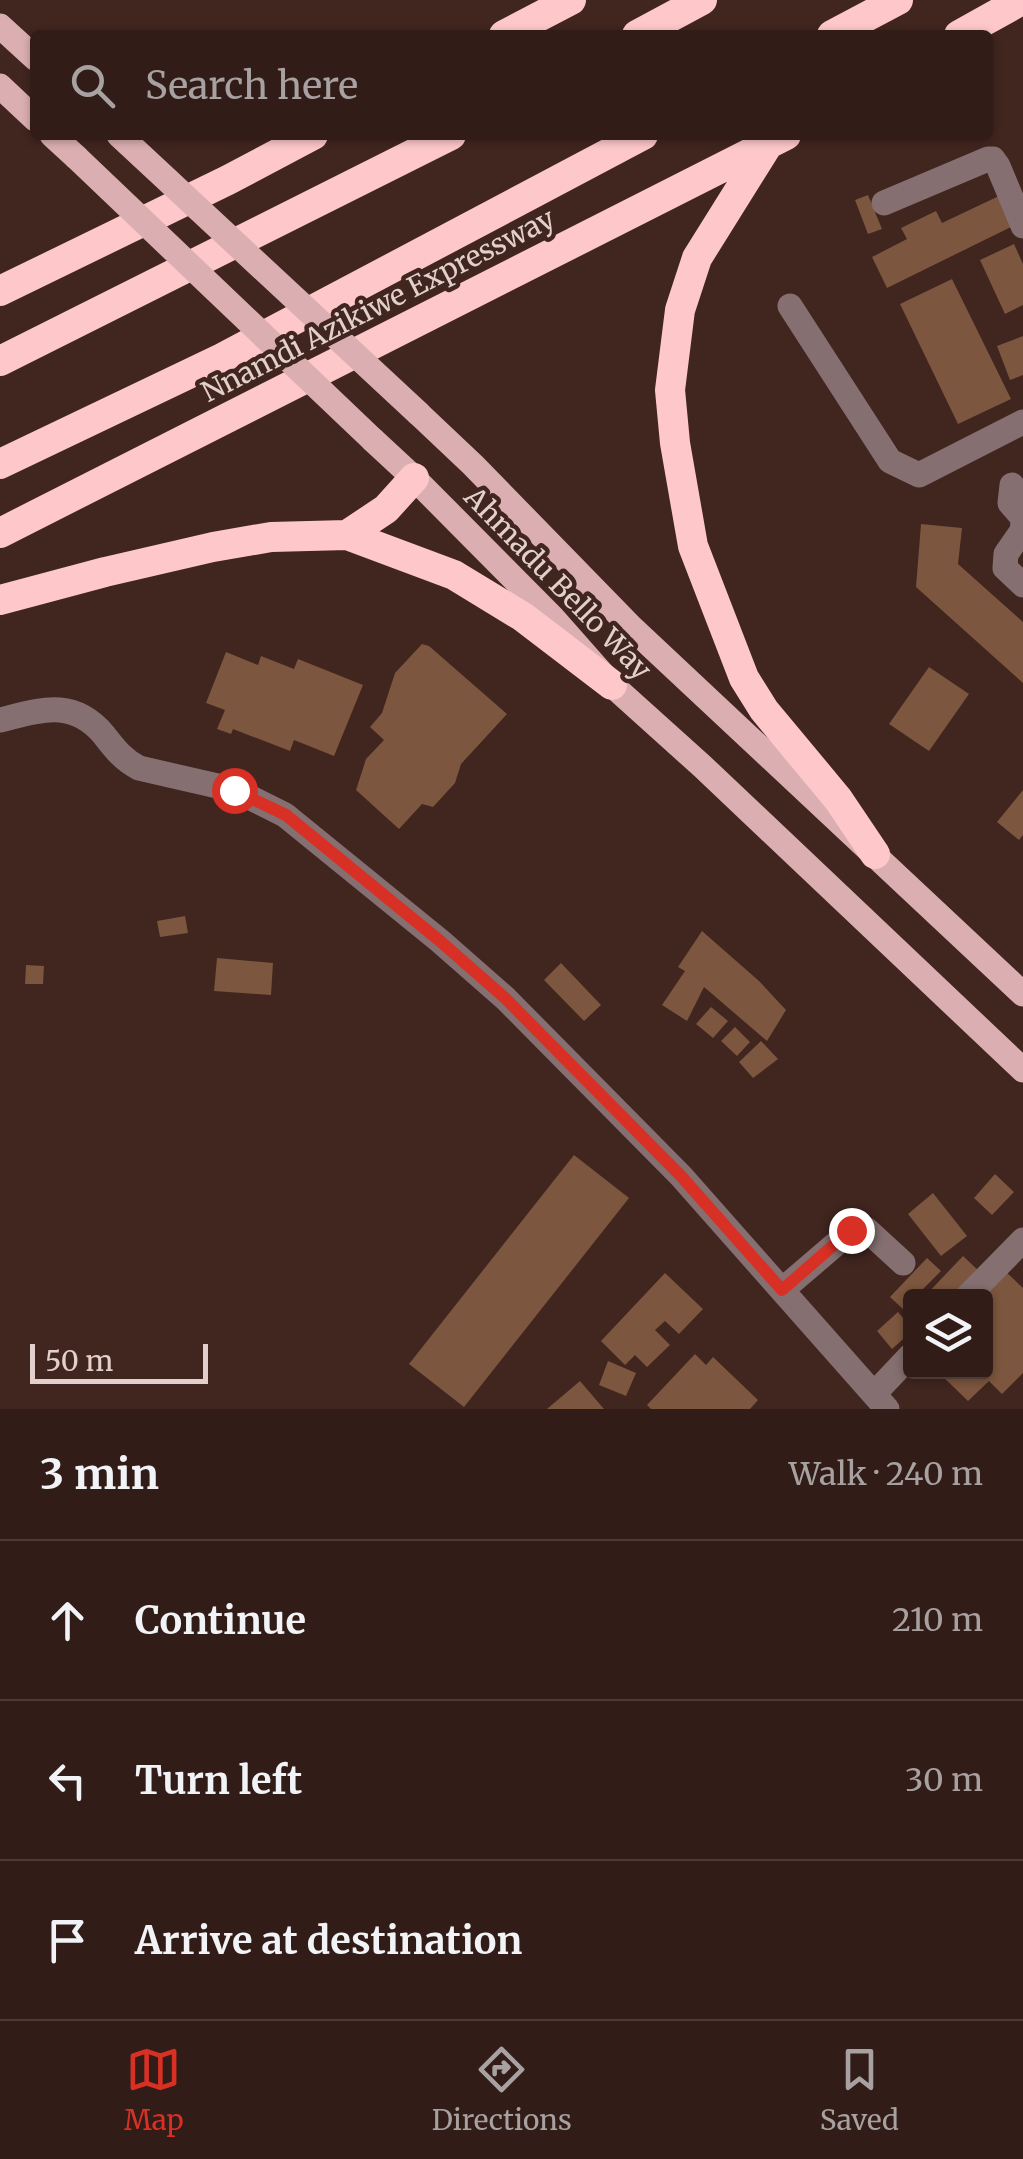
<!DOCTYPE html>
<html lang="en">
<head>
<meta charset="utf-8">
<style>
	body { margin:0; font-family:Merriweather,serif; background:#3d2924; color:#f1f3f6 }
	.controls { position:absolute; right:30px; bottom:30px; display:grid; overflow:hidden; border-radius:10px; box-shadow:0 2px 8px #0004 }
	.controls button { width:90px; height:90px; display:grid; place-items:center; padding:0; border:0; border-bottom:2px solid #4c3a36; background:#311c17; color:#f1f3f6; font:50px sans-serif }
	.scale { position:absolute; left:30px; bottom:25px; width:178px; box-sizing:border-box; padding-left:10px; border:5px solid #e3d0cc; border-top:0; font-size:28px; line-height:35px; white-space:nowrap; color:#e3d0cc; -webkit-text-stroke:8px #41251f; paint-order:stroke }
	.stop { position:absolute; width:30px; height:30px; margin:-22px; border:8px solid #d93025; border-radius:50%; background:#fff }
	.stop.end { background:#d93025; border-color:#fff; box-shadow:0 2px 10px #0008 }
	.list { margin:0; padding:0; list-style:none }
	h2 { display:flex; justify-content:space-between; align-items:center; height:130px; margin:0; padding:0 40px; font-size:42px }
	h2 small { font-size:32px; font-weight:400; color:#a8a1a1 }
	.list li { display:grid; grid-template-columns:65px 1fr auto; gap:30px; align-items:center; box-sizing:border-box; height:160px; padding:0 40px; border-top:2px solid #4c3a36 }
	.list b { display:block; font-size:38px; white-space:nowrap }
	.list em { font-size:32px; font-style:normal; color:#a8a1a1 }
	.icon { flex:none; width:55px; height:55px; fill:none; stroke:currentColor; stroke-width:2; stroke-linecap:round; stroke-linejoin:round }
	.map { position:relative; flex:none; width:1023px; height:1409px; overflow:hidden }
	.search { position:absolute; background:#311c17; box-shadow:0 2px 8px #0004; left:30px; right:30px; top:30px; height:110px; display:flex; align-items:center; gap:25px; box-sizing:border-box; padding:0 35px; border-radius:10px; color:#a8a1a1; font-size:38px }
	.sheet { height:610px; background:#311c17 }
	nav { display:flex; justify-content:space-around; align-items:center; box-sizing:border-box; height:140px; border-top:2px solid #4c3a36; background:#311c17; font-size:28px; color:#a8a1a1 }
	nav a { display:grid; justify-items:center; gap:5px }
	nav .on { color:#d93025 }
	.map>svg:first-child { display:block }
</style>
</head>
<body>
<div class="map">
<svg width="1023" height="1409" viewBox="0 0 1023 1409">
	<rect width="100%" height="100%" fill="#41251f"/>
	<path fill="#7c563e" d="M 868,195 L 882,229 L 868,234 L 855,200 Z
		M 1001,195 L 1015,225 L 887,288 L 872,257 L 907,239 L 901,228 L 936,211 L 942,223 Z
		M 1014,244 L 1023,264 L 1023,305 L 1005,314 L 980,260 Z
		M 952,279 L 1011,399 L 958,424 L 900,304 Z
		M 1023,336 L 1023,375 L 1010,380 L 997,346 Z
		M 921,524 L 962,528 L 958,564 L 1023,622 L 1023,683 L 916,587 Z
		M 422,644 L 429,646 L 507,714 L 461,764 L 455,783 L 433,807 L 422,804 L 399,829 L 356,790 L 366,759 L 384,740 L 370,727 L 382,713 L 395,673 Z
		M 226,652 L 258,665 L 261,656 L 294,669 L 298,659 L 363,685 L 334,756 L 294,740 L 290,751 L 233,729 L 231,734 L 217,729 L 225,710 L 206,703 Z
		M 929,667 L 969,694 L 929,751 L 889,724 Z
		M 1023,790 L 1023,835 L 1019,840 L 997,822 Z
		M 185,916 L 188,933 L 160,937 L 157,921 Z
		M 702,931 L 759,981 L 786,1010 L 767,1041 L 704,987 L 687,1021 L 662,1005 L 685,971 L 678,967 Z
		M 217,958 L 273,963 L 271,995 L 214,991 Z
		M 561,963 L 601,1005 L 584,1021 L 544,980 Z
		M 26,965 L 44,966 L 43,984 L 25,984 Z
		M 711,1007 L 728,1021 L 713,1038 L 696,1024 Z
		M 735,1027 L 750,1042 L 737,1056 L 721,1041 Z
		M 761,1041 L 778,1059 L 753,1078 L 739,1062 Z
		M 574,1155 L 629,1198 L 464,1407 L 409,1364 Z
		M 995,1174 L 1014,1192 L 992,1215 L 974,1198 Z
		M 933,1193 L 967,1236 L 941,1256 L 908,1214 Z
		M 963,1256 L 980,1272 L 957,1296 L 925,1296 Z
		M 927,1258 L 941,1271 L 916,1296 L 910,1296 L 910,1303 L 904,1310 L 890,1297 Z
		M 1005,1271 L 1023,1288 L 1023,1373 L 1002,1394 L 989,1381 L 968,1401 L 938,1372 L 986,1372 L 986,1296 L 979,1296 Z
		M 665,1273 L 703,1309 L 679,1334 L 665,1321 L 655,1330 L 670,1345 L 647,1367 L 635,1355 L 625,1365 L 601,1341 Z
		M 898,1312 L 910,1326 L 910,1333 L 892,1349 L 877,1331 Z
		M 695,1354 L 706,1365 L 713,1357 L 758,1400 L 750,1409 L 651,1409 L 647,1405 Z
		M 608,1361 L 636,1373 L 626,1396 L 599,1385 Z
		M 580,1381 L 604,1409 L 547,1409 Z"/>
	<g fill="none" stroke-linecap="round" stroke-linejoin="round">
		<path stroke="#856f70" stroke-width="25" d="M 884,203 L 988,159 L 993,159 L 998,166 L 1023,226
			M 790,306 L 890,461 L 919,475 L 1023,422
			M 1012,485 L 1010,503 L 1023,518
			M 1023,522 L 1022,531 L 1006,554 L 1005,568 L 1023,585
			M 0,720 C 41,710 73,698 104,735 C 115,749 123,760 139,768 L 235,790 L 285,815 L 440,941 L 505,998 L 681,1176 L 887,1409
			M 782,1290 L 851,1231 L 867,1230 L 903,1263
			M 968,1296 L 1023,1240
			M 874,1394 L 910,1356"/>
		<path stroke="#dbafb1" stroke-width="25" d="M 0,26 L 35,58
			M 0,86 L 35,119
			M 52,135 L 76,157
			M 418,413 L 473,465 L 632,628 L 1023,994
			M 373,440 L 414,478 L 552,617 L 612,685 L 702,766 L 1023,1070"/>
		<path stroke="#fec8cb" stroke-width="30" d="M 504,35 L 571,0
			M 637,35 L 702,0
			M 832,35 L 898,0
			M 959,35 L 1022,0
			M 767,146 L 697,258 L 680,310 L 670,390 L 675,443 L 693,546 L 744,678 L 764,710 L 838,799 L 875,854
			M 0,291 L 228,180 L 313,135
			M 0,361 L 451,135
			M 0,464 L 222,358 L 643,135
			M 0,533 L 786,135
			M 347,535 L 386,509 L 414,478
			M 0,600 L 105,572 L 213,547 L 271,537 L 347,535 L 454,575 L 523,617 L 612,685"/>
		<path stroke="#dbafb1" stroke-width="25" d="M 119,135 L 418,413
			M 76,157 L 373,440"/>
	</g>
	<g fill="none" stroke-linecap="round" stroke-linejoin="round">
		<path stroke="#d93025" stroke-width="12" d="M 234,790 L 286,815 L 440,941 L 505,998 L 681,1176 L 782,1290 L 851,1230"/>
	</g>
	<g text-anchor="middle" dominant-baseline="central" stroke-width="9" stroke-linejoin="round" paint-order="stroke">
		<g font-size="28" fill="#e3d0cc" stroke="#41251f">
			<text transform="translate(378 305) rotate(-27)">Nnamdi Azikiwe Expressway</text>
			<text transform="translate(558 583) rotate(46)">Ahmadu Bello Way</text>
		</g>
	</g>
</svg>
<div class="controls">
<button><svg class="icon" aria-label="layers" viewBox="0 0 24 24"><path d="M12 4l9 5-9 5-9-5zM3 14l9 5 9-5"/></svg></button>
</div>
<div class="scale">50 m</div>
<div class="stop" style="left:234px;top:790px"></div>
<div class="stop end" style="left:851px;top:1230px"></div>
<div class="search"><svg class="icon" aria-label="search" viewBox="0 0 24 24"><circle cx="10" cy="10" r="6"/><path d="M15 15l6 6"/></svg>Search here</div>
</div>
<section class="sheet">
<h2>3 min<small>Walk · 240 m</small></h2>
<ul class="list">
<li><svg class="icon" aria-label="ahead" viewBox="0 0 24 24"><path d="M12 20V5M6 11l6-6 6 6"/></svg><div><b>Continue</b></div><em>210 m</em></li>
<li><svg class="icon" aria-label="left" viewBox="0 0 24 24"><path d="M17 20v-9H6M10 6l-5 5 5 5"/></svg><div><b>Turn left</b></div><em>30 m</em></li>
<li><svg class="icon" aria-label="arrive" viewBox="0 0 24 24"><path d="M6 21V4h12l-3 4 3 4H6"/></svg><div><b>Arrive at destination</b></div></li>
</ul>
</section>
<nav>
<a class="on"><svg class="icon" aria-label="map" viewBox="0 0 24 24"><path d="M3 6l6-2 6 2 6-2v14l-6 2-6-2-6 2zM9 4v14M15 6v14"/></svg>Map</a>
<a><svg class="icon" aria-label="directions" viewBox="0 0 24 24"><path d="M12 3l9 9-9 9-9-9zM9 14v-3h6M13 9l2 2-2 2"/></svg>Directions</a>
<a><svg class="icon" aria-label="saved" viewBox="0 0 24 24"><path d="M7 4h10v16l-5-4-5 4z"/></svg>Saved</a>
</nav>
</body>
</html>
